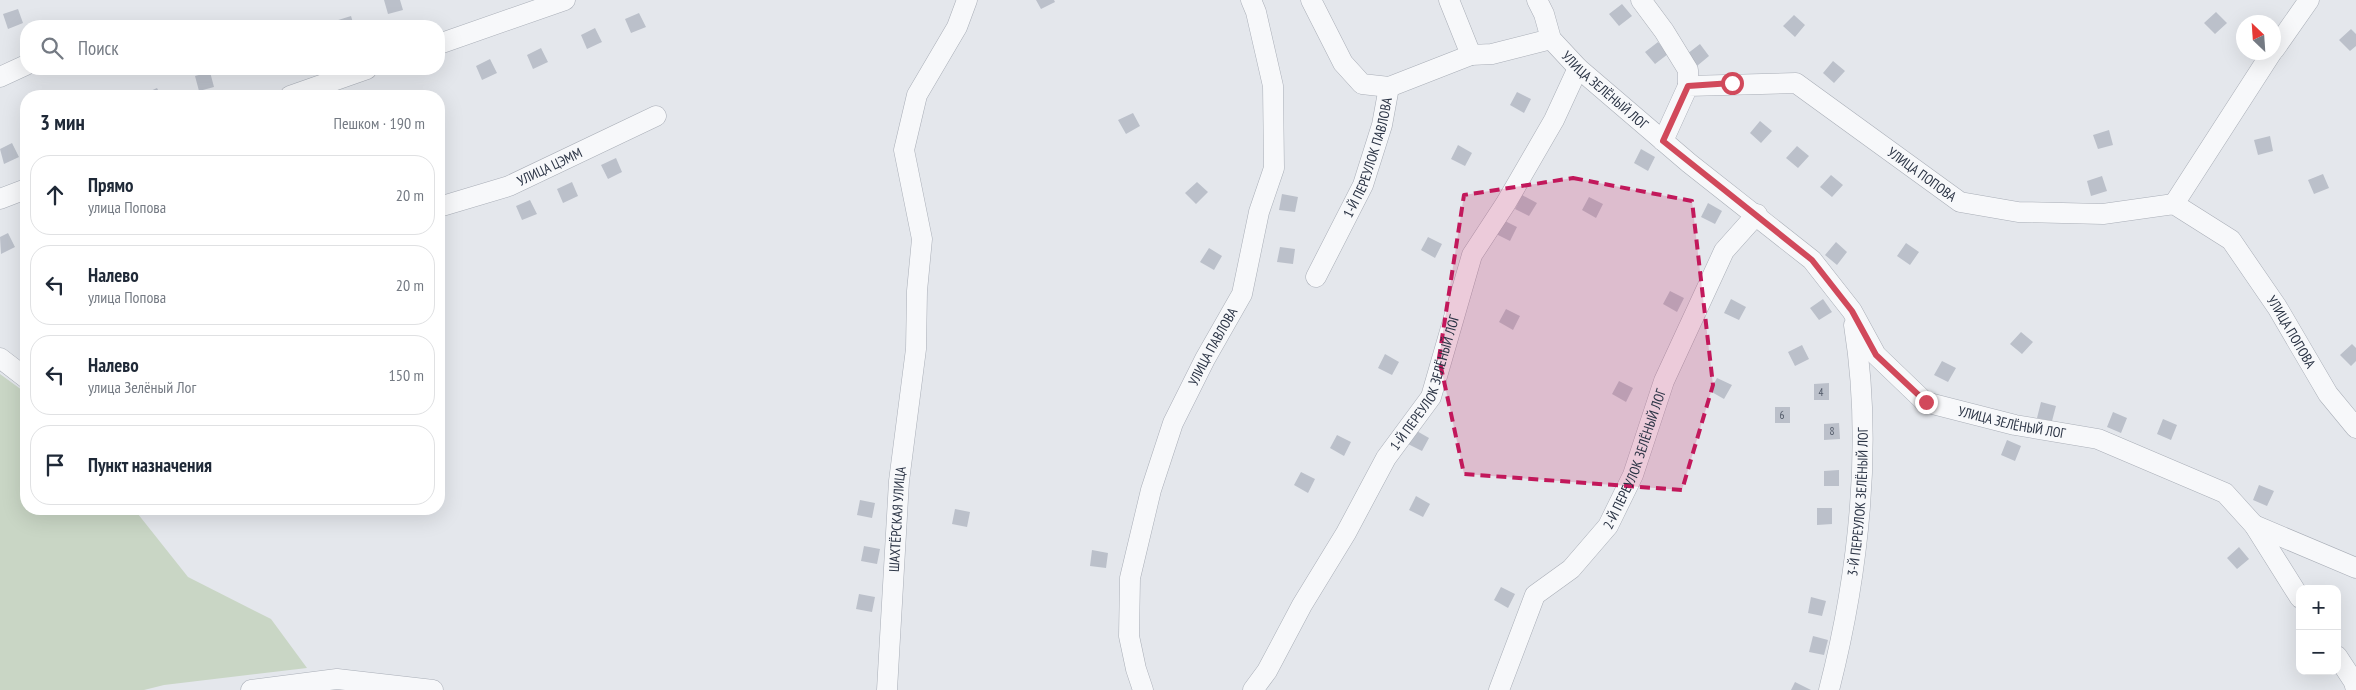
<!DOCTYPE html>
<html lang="ru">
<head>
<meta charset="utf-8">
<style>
	body { margin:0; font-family:"PT Sans Narrow",sans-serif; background:#f2f2f3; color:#1f2937 }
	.controls { position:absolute; right:15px; bottom:15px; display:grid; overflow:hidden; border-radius:10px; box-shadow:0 5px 20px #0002 }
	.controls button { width:45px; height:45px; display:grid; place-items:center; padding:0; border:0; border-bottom:1px solid #e0e1e3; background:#fff; color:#1f2937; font:25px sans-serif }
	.compass { position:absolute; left:2236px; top:15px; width:45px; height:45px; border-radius:50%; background:#fff; box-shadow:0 5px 20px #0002; rotate:335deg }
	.stop { position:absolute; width:15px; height:15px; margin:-11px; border:4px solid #d1495b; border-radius:50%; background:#fff }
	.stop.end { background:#d1495b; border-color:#fff; box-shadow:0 1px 5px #0008 }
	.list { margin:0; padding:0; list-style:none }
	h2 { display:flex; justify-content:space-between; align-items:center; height:65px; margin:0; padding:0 20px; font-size:21px }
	h2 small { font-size:16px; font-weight:400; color:#747a83 }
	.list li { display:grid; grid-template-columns:32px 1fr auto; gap:15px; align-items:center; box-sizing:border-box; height:80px; margin:0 10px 10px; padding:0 10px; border:1px solid #e0e1e3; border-radius:20px }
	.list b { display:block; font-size:19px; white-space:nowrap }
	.list p { margin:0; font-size:16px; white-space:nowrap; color:#747a83 }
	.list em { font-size:16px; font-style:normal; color:#747a83 }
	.icon { flex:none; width:28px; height:28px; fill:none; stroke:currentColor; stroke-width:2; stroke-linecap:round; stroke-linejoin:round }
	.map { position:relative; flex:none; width:2356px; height:690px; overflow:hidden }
	.search { position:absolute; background:#fff; box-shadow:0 5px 20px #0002; left:20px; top:20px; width:425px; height:55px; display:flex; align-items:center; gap:12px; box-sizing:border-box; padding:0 18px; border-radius:20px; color:#747a83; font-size:19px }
	.panel { position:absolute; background:#fff; box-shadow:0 5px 20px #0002; left:20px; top:90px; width:425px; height:425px; border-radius:20px }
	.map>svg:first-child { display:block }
</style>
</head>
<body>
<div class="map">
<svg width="2356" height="690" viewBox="0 0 2356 690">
	<rect width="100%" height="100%" fill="#e4e7ec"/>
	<path fill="#c9d6c5" d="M 0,374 L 26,393 L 26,509 L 134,509 L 188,577 L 271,619 L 307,668 L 164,685 L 144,690 L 0,690 Z"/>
	<path fill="#bbc0ca" d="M 384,0 L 400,0 L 403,10 L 388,14 Z
		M 1036,0 L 1054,0 L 1055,2 L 1041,9 Z
		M 1622,4 L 1632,16 L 1619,26 L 1609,14 Z
		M 18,9 L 23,23 L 8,29 L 3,14 Z
		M 2216,12 L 2227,23 L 2215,34 L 2204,23 Z
		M 639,13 L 646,27 L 631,33 L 625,19 Z
		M 1794,15 L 1805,25 L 1795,37 L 1783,26 Z
		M 351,16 L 354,26 L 337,26 L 335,21 Z
		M 595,28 L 602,42 L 587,49 L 581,35 Z
		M 2351,29 L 2356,34 L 2356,46 L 2350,51 L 2339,40 Z
		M 1658,42 L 1668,54 L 1655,64 L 1645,52 Z
		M 1700,44 L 1709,56 L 1697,66 L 1687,54 Z
		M 541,48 L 548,62 L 533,69 L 527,55 Z
		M 490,59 L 497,73 L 482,80 L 476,66 Z
		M 1833,61 L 1845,71 L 1834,83 L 1823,73 Z
		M 210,72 L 214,87 L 199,91 L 195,76 Z
		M 157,88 L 161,96 L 143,96 L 142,95 Z
		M 1517,92 L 1531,99 L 1524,113 L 1510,105 Z
		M 1133,113 L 1140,126 L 1126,134 L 1118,120 Z
		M 1760,121 L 1772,131 L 1761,143 L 1750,133 Z
		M 2109,130 L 2113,145 L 2098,149 L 2093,135 Z
		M 2270,136 L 2273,151 L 2258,155 L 2254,140 Z
		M 12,143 L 19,157 L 4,164 L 0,149 Z
		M 1458,145 L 1472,153 L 1465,166 L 1451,159 Z
		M 1797,146 L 1809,156 L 1798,168 L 1786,158 Z
		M 1641,149 L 1655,157 L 1648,171 L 1634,163 Z
		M 616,158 L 622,172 L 608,179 L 601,165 Z
		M 2323,174 L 2329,188 L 2314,194 L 2308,180 Z
		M 1831,175 L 1843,185 L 1832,197 L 1820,187 Z
		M 2102,176 L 2107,191 L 2091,196 L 2087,181 Z
		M 572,182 L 578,196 L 563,203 L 557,189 Z
		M 1197,182 L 1208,192 L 1196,204 L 1185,193 Z
		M 1282,194 L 1298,197 L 1295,212 L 1279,210 Z
		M 1522,195 L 1537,203 L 1529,216 L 1515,209 Z
		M 1589,197 L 1603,204 L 1596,218 L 1582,210 Z
		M 530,200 L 537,214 L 522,220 L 516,206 Z
		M 1708,203 L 1722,211 L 1715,224 L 1701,217 Z
		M 1503,220 L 1517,227 L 1510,241 L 1496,234 Z
		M 8,233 L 15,247 L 1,254 L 0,237 Z
		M 1428,237 L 1442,244 L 1435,258 L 1421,250 Z
		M 1836,242 L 1847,252 L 1837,265 L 1825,255 Z
		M 1906,243 L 1919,252 L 1910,265 L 1897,256 Z
		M 1280,247 L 1295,249 L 1293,264 L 1277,262 Z
		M 1209,248 L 1222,256 L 1214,270 L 1200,262 Z
		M 1670,291 L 1684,298 L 1677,312 L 1663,304 Z
		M 1731,299 L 1746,307 L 1739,320 L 1724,313 Z
		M 1823,299 L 1832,312 L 1819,320 L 1810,308 Z
		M 1506,309 L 1520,316 L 1513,330 L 1499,322 Z
		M 2021,332 L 2033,342 L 2022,354 L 2010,344 Z
		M 2352,344 L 2356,348 L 2356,361 L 2351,366 L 2340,355 Z
		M 1802,345 L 1809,359 L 1795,366 L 1788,352 Z
		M 1385,354 L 1399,362 L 1392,375 L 1378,368 Z
		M 1942,361 L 1956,368 L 1948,382 L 1934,375 Z
		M 1717,378 L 1732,385 L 1724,399 L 1710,391 Z
		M 1619,381 L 1633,388 L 1626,402 L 1612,394 Z
		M 1829,383 L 1829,400 L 1814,400 L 1814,384 Z
		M 2041,402 L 2056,406 L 2052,421 L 2037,418 Z
		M 1775,407 L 1790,407 L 1790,423 L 1775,423 Z
		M 2113,412 L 2127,418 L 2121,433 L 2107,427 Z
		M 2163,419 L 2177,425 L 2171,440 L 2157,434 Z
		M 1839,423 L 1840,439 L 1824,440 L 1824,424 Z
		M 1415,430 L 1429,438 L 1422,451 L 1408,444 Z
		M 1337,435 L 1351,442 L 1344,456 L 1330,448 Z
		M 2007,440 L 2021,446 L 2015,461 L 2001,455 Z
		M 1839,470 L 1839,486 L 1824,486 L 1824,471 Z
		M 1301,472 L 1315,479 L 1308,493 L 1294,485 Z
		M 2259,485 L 2274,491 L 2267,506 L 2253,500 Z
		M 1416,496 L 1430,504 L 1423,517 L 1409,510 Z
		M 860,500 L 875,503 L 872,518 L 857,515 Z
		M 1817,508 L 1832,508 L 1832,524 L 1817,525 Z
		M 955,509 L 970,512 L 967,527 L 952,524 Z
		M 864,546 L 880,549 L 877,564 L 861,561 Z
		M 2239,547 L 2249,559 L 2237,569 L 2227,558 Z
		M 1092,550 L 1108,553 L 1106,568 L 1090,566 Z
		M 1501,587 L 1515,594 L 1508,608 L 1494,600 Z
		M 859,594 L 875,597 L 872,612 L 856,609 Z
		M 1811,597 L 1826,601 L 1822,616 L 1808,613 Z
		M 1813,636 L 1828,640 L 1824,655 L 1809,652 Z
		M 1795,682 L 1811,690 L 1791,690 Z"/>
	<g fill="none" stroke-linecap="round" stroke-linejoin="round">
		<g stroke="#a9aeb7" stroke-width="21">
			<g id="street">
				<path d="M 1311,0 L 1343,63 L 1362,84 L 1389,87"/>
				<path id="s1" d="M 1537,0 L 1544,14 L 1551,39 L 1578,68 L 1689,163 L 1812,260 L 1852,311 L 1876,355 L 1925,402 L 2015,425 L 2098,439 L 2225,493 L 2254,525 L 2300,598"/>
				<path d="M 1641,0 L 1664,31 L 1688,70 L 1688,86"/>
				<path d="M 439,44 L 565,0"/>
				<path d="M 2274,50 L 2309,0"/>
				<path d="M 1471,55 L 1492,54 L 1551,39"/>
				<path d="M 0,77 L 26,65"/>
				<path d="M 290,96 L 367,69"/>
				<path id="s2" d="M 1663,141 L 1688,86 L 1796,83 L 1960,202 L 2018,212 L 2103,214 L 2174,204 L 2231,240 L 2277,307 L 2328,394 L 2356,428"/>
				<path d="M 0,199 L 26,189"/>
				<path d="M 2174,204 L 2272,52"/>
				<path id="s3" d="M 439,207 L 509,186 L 656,116"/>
				<path id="s4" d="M 1316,277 L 1363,185 L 1382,125 L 1389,87 L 1471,55 L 1449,0"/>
				<path d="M 0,358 L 26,378"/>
				<path d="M 2254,525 L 2356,568"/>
				<path d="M 2337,656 L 2354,682 L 2356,690"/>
				<path d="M 251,690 L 337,679 L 433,690"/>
				<path id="s5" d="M 887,690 L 899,481 L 916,349 L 917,291 L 922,239 L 904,150 L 917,95 L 957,27 L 967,0"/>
				<path id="s6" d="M 1143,690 L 1136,669 L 1129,636 L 1130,578 L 1151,490 L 1173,423 L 1205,359 L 1242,294 L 1259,212 L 1274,168 L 1273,86 L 1256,12 L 1251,0"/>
				<path id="s7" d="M 1253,690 L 1267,671 L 1302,605 L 1346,533 L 1386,458 L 1431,397 L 1472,255 L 1506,203 L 1554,120 L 1578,68"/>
				<path id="s8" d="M 1499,690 L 1535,595 L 1571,569 L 1608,526 L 1633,475 L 1664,381 L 1724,251 L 1757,214"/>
				<path id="s9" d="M 1829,690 C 1859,573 1873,444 1854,325"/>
			</g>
		</g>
		<use href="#street" stroke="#f7f8fa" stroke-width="20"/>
	</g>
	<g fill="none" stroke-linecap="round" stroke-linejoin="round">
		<path stroke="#d1495b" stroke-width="6" d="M 1732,83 L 1688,86 L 1663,141 L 1812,260 L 1852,311 L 1876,355 L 1926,402"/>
	</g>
	<path fill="#c2185b" fill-opacity="0.2" stroke="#c2185b" stroke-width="4" stroke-dasharray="10 6" stroke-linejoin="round" d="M 1573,178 L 1692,201 L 1713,385 L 1682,490 L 1464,474 L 1439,358 L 1464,195 Z"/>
	<g text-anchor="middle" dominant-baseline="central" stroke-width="4" stroke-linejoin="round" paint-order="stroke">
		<g font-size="11" fill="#4f5766">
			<text x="1821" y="392">4</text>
			<text x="1782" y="415">6</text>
			<text x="1832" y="431">8</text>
		</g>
		<g font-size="14" fill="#2b3445" stroke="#f4f6f9">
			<text stroke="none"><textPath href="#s1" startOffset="116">УЛИЦА ЗЕЛЁНЫЙ ЛОГ</textPath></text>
			<text stroke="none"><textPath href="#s4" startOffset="131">1-Й ПЕРЕУЛОК ПАВЛОВА</textPath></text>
			<text stroke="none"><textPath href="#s3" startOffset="118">УЛИЦА ЦЭММ</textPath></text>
			<text stroke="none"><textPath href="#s2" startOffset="324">УЛИЦА ПОПОВА</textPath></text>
			<text stroke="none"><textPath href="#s2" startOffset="764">УЛИЦА ПОПОВА</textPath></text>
			<text stroke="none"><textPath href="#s6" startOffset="361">УЛИЦА ПАВЛОВА</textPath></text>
			<text stroke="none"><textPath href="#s7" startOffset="354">1-Й ПЕРЕУЛОК ЗЕЛЁНЫЙ ЛОГ</textPath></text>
			<text stroke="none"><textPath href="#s1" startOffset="656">УЛИЦА ЗЕЛЁНЫЙ ЛОГ</textPath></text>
			<text stroke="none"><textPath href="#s8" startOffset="275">2-Й ПЕРЕУЛОК ЗЕЛЁНЫЙ ЛОГ</textPath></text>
			<text stroke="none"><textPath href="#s9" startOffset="191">3-Й ПЕРЕУЛОК ЗЕЛЁНЫЙ ЛОГ</textPath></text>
			<text stroke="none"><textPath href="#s5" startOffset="171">ШАХТЁРСКАЯ УЛИЦА</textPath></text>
		</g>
	</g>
</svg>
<div class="controls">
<button>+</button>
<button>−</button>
</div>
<svg class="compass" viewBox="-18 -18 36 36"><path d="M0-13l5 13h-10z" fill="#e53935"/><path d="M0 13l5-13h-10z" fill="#747a83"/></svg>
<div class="stop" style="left:1732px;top:83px"></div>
<div class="stop end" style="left:1926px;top:402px"></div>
<div class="search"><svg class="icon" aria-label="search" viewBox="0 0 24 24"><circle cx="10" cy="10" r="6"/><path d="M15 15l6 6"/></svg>Поиск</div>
<section class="panel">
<h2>3 мин<small>Пешком · 190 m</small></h2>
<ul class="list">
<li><svg class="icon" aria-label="ahead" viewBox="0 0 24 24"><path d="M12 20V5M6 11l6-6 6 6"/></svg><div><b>Прямо</b><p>улица Попова</p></div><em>20 m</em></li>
<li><svg class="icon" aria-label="left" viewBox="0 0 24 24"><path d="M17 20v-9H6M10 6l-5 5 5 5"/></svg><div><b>Налево</b><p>улица Попова</p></div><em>20 m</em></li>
<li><svg class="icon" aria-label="left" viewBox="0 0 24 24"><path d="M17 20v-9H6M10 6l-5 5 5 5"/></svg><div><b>Налево</b><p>улица Зелёный Лог</p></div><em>150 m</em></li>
<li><svg class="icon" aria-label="arrive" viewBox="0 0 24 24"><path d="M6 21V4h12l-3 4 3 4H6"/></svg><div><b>Пункт назначения</b></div></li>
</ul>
</section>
</div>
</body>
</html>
